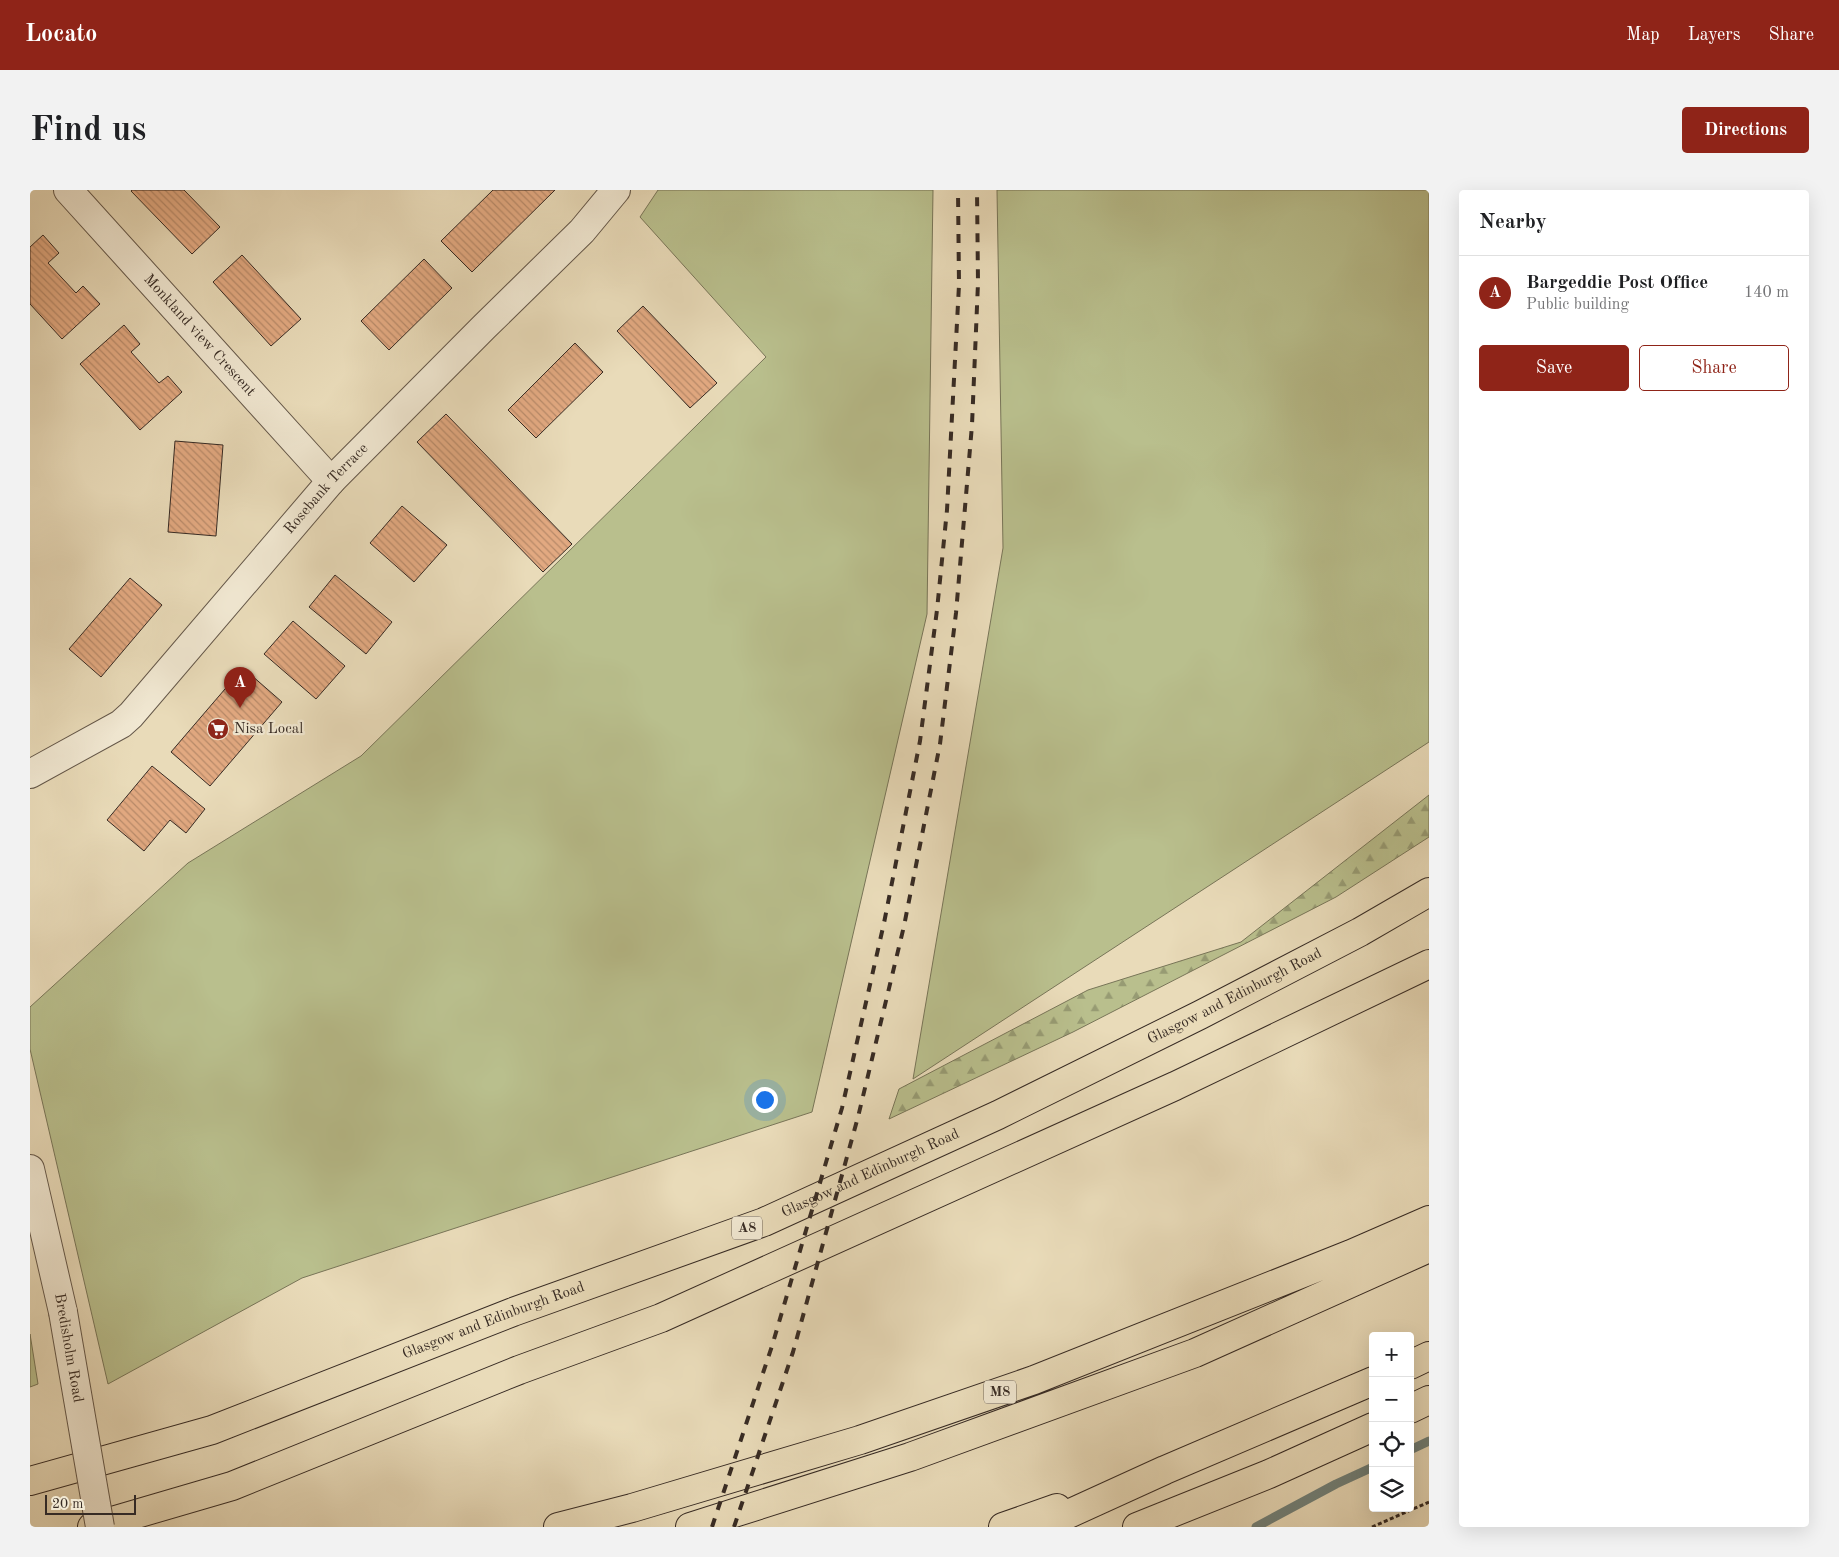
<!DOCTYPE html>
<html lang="en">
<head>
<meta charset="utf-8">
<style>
	body { margin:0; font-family:"Old Standard TT",serif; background:#f2f2f2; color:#202124 }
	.controls { position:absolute; right:15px; bottom:15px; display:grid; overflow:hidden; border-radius:5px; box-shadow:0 5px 20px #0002 }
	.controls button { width:45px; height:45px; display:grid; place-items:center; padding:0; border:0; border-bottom:1px solid #e0e0e0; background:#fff; color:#202124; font:25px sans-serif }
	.scale { position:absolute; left:15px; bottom:12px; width:91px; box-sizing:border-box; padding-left:5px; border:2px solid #372b24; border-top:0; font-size:14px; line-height:18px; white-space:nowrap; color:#372b24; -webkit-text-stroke:4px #f1e8d2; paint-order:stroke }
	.you { position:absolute; left:734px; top:909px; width:18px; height:18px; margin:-12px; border:4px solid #fff; border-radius:50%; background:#1a73e8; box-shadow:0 0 0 8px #1a73e833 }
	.badge { display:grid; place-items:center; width:32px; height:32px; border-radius:50%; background:#8f2418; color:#fff; font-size:16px; font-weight:700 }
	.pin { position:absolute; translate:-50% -41px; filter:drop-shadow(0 1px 2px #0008) }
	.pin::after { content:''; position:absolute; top:26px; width:18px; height:15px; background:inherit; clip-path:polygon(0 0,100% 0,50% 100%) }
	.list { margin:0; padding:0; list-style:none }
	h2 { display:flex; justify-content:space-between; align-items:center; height:65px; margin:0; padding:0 20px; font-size:21px }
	h2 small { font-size:16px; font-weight:400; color:#757577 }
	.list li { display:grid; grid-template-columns:32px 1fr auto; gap:15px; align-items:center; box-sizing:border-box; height:75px; padding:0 20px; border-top:1px solid #e0e0e0 }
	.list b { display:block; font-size:19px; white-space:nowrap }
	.list p { margin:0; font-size:16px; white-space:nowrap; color:#757577 }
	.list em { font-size:16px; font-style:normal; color:#757577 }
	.actions { display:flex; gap:10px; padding:15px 20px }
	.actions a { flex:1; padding:11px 0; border:1px solid #8f2418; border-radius:5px; text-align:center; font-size:18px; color:#8f2418 }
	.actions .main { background:#8f2418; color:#fff }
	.icon { flex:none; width:28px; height:28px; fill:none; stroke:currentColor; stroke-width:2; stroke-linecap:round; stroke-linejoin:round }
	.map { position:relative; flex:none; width:1399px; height:1337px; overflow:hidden; border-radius:5px }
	header { display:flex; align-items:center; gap:30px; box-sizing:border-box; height:70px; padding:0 25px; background:#8f2418; color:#fff }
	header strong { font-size:24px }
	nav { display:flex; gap:28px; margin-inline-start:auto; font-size:18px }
	.intro { display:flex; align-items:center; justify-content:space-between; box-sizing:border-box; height:120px; padding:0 30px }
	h1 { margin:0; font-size:35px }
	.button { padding:12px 22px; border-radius:5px; background:#8f2418; color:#fff; font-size:18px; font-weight:700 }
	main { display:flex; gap:30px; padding:0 30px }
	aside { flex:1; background:#fff; border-radius:5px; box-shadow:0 5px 20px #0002 }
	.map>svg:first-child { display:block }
</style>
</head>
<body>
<header>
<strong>Locato</strong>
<nav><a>Map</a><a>Layers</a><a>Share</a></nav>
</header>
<div class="intro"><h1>Find us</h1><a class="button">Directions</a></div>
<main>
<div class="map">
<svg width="1399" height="1337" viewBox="0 0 1399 1337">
	<defs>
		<pattern id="forest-firs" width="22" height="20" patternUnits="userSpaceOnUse" patternTransform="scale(1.25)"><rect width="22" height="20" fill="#b9bf8d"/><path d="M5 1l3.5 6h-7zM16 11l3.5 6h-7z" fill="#979b73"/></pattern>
		<pattern id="building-back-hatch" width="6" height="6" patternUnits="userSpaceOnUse" patternTransform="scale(1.25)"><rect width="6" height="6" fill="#e2a981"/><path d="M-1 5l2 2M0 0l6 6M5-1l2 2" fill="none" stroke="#b88a69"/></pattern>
	</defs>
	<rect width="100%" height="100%" fill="#e9dbb9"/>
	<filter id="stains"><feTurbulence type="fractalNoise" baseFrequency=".004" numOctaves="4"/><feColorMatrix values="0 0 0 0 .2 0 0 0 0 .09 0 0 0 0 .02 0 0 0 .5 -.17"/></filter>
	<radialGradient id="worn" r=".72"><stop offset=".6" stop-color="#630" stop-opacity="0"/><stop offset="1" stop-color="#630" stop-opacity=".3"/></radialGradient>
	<path fill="#b9bf8d" stroke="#787558" d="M 628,0 L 903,0 L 897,424 L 782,922 L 272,1088 L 78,1194 L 0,859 L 0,817 L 158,673 L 331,566 L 736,167 L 610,27 Z
		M 967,0 L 1399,0 L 1399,552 L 883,889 L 973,358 Z
		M 0,1144 L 8,1194 L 0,1197 Z"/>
	<path fill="url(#forest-firs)" stroke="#787558" d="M 1399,605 L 1399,647 L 1306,707 L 1043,842 L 859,929 L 869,899 L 1058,800 L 1211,752 Z"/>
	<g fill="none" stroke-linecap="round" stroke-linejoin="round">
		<path stroke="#71817a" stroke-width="9" d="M 1380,1260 L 1399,1251
			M 1226,1337 L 1306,1294 L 1343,1277"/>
	</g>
	<path fill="url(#building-back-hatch)" stroke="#372b24" d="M 102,0 L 154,0 L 190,37 L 162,64 L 101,1 Z
		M 463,0 L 525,0 L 442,82 L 411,51 Z
		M 13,45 L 29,63 L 18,73 L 46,103 L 53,96 L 70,114 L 32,149 L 0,114 L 0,57 Z
		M 212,65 L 271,129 L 241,156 L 183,92 Z
		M 394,69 L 422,98 L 359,160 L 331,131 Z
		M 613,116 L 687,193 L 660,218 L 587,141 Z
		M 94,135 L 110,154 L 101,162 L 129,193 L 138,186 L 152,202 L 110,240 L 50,174 Z
		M 545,153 L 573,182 L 506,248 L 478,220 Z
		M 416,224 L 542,354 L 513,382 L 387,252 Z
		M 145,251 L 193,255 L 186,346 L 138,342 Z
		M 372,316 L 417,355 L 384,392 L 340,353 Z
		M 305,385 L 362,432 L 336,464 L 279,417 Z
		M 100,388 L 132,415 L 71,487 L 39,459 Z
		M 263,431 L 315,476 L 286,509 L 234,464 Z
		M 213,478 L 252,512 L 180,596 L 141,562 Z
		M 122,576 L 175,619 L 156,643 L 140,630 L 114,661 L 77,630 Z"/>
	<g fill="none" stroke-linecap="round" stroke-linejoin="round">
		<g stroke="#645749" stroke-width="30">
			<g id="minor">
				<path id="s1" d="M 38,0 L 301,291"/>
				<path id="s2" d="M 0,584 L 91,534 L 101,525 L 301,291 L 454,137 L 552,41 L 586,0"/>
				<path d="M 0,979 L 33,1122"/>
			</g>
		</g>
		<g stroke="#372b24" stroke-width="30">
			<g id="trunk">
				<path id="s3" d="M 0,1291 L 182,1240 L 483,1122 L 734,1032 L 968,925 L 1170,825 L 1330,742 L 1399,702"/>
				<path d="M 62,1337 L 202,1296 L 489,1180 L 631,1128 L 1145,896 L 1399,774"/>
			</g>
		</g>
		<g stroke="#372b24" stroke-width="30">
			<path id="motorway" d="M 1380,1175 L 1399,1166
				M 1380,1219 L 1399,1210
				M 528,1337 L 602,1318 L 830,1250 L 1004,1190 L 1321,1064 L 1399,1030
				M 660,1337 L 880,1267 L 1165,1163 L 1399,1058
				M 973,1337 L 1027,1318
				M 1010,1337 L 1135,1280 L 1343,1191
				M 1107,1337 L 1239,1284 L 1343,1237"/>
		</g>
		<path stroke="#372b24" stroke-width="3" stroke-dasharray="4 2.5" stroke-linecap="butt" d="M 1342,1337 L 1399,1312"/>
		<use href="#minor" stroke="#f1e8d2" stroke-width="28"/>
		<use href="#trunk" stroke="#e9dbb9" stroke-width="28"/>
		<use href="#motorway" stroke="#e9dbb9" stroke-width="28"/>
		<path stroke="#372b24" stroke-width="4" stroke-dasharray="9 9" stroke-linecap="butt" d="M 682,1337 L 742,1156 L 812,918 L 854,733 L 890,551 L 907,420 L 917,320 L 929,95 L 928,0
			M 704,1337 L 763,1162 L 828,927 L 874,736 L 910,554 L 926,423 L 942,235 L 948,93 L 947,0"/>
		<g stroke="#645749" stroke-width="30" stroke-linecap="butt">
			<path id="minor-bridge" d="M 33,1122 L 70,1337"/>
		</g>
		<use href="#minor-bridge" stroke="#f1e8d2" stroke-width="28"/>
	</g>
	<defs>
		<g id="supermarket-disc" transform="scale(1.125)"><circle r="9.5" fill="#8f2418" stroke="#f1e8d2"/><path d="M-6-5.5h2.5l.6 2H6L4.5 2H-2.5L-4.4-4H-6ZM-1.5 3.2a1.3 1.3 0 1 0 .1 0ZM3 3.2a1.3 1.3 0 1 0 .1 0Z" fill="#fff"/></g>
	</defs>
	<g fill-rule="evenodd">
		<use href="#supermarket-disc" x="188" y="539"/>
	</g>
	<g text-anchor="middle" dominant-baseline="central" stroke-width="4.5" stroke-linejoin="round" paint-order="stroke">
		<g fill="#f1e8d2" stroke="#6f6458" stroke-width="1">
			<rect x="702" y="1026.5" width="30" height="23" rx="4"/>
			<rect x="954" y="1190.5" width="32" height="23" rx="4"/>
		</g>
		<g font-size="14" font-weight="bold" fill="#372b24">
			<text x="717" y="1038">A8</text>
			<text x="970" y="1202">M8</text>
		</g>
		<g font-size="15" fill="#372b24" stroke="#f1e8d2">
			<text stroke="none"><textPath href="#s1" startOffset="196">Monkland view Crescent</textPath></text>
			<text stroke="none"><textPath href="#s2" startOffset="416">Rosebank Terrace</textPath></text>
			<text stroke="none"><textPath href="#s3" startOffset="1301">Glasgow and Edinburgh Road</textPath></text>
			<text stroke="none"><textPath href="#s3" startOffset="896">Glasgow and Edinburgh Road</textPath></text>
			<text stroke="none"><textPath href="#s3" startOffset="491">Glasgow and Edinburgh Road</textPath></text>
			<text transform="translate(38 1158) rotate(80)">Bredisholm Road</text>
		</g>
		<g font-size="15" fill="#372b24" stroke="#f1e8d2" text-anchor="start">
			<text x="204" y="539">Nisa Local</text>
		</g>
	</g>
	<rect width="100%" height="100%" filter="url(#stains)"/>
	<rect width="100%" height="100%" fill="url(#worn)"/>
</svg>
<div class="controls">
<button>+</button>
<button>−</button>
<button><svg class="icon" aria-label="locate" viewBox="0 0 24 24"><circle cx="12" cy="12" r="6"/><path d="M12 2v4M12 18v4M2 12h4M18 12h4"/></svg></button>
<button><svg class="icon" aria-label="layers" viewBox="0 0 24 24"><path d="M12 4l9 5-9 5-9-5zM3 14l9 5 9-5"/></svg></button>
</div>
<div class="scale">20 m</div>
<div class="you"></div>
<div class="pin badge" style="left:210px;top:518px">A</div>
</div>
<aside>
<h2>Nearby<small></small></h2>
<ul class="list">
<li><span class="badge">A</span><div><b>Bargeddie Post Office</b><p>Public building</p></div><em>140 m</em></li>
</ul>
<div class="actions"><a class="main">Save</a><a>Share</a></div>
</aside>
</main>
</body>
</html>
